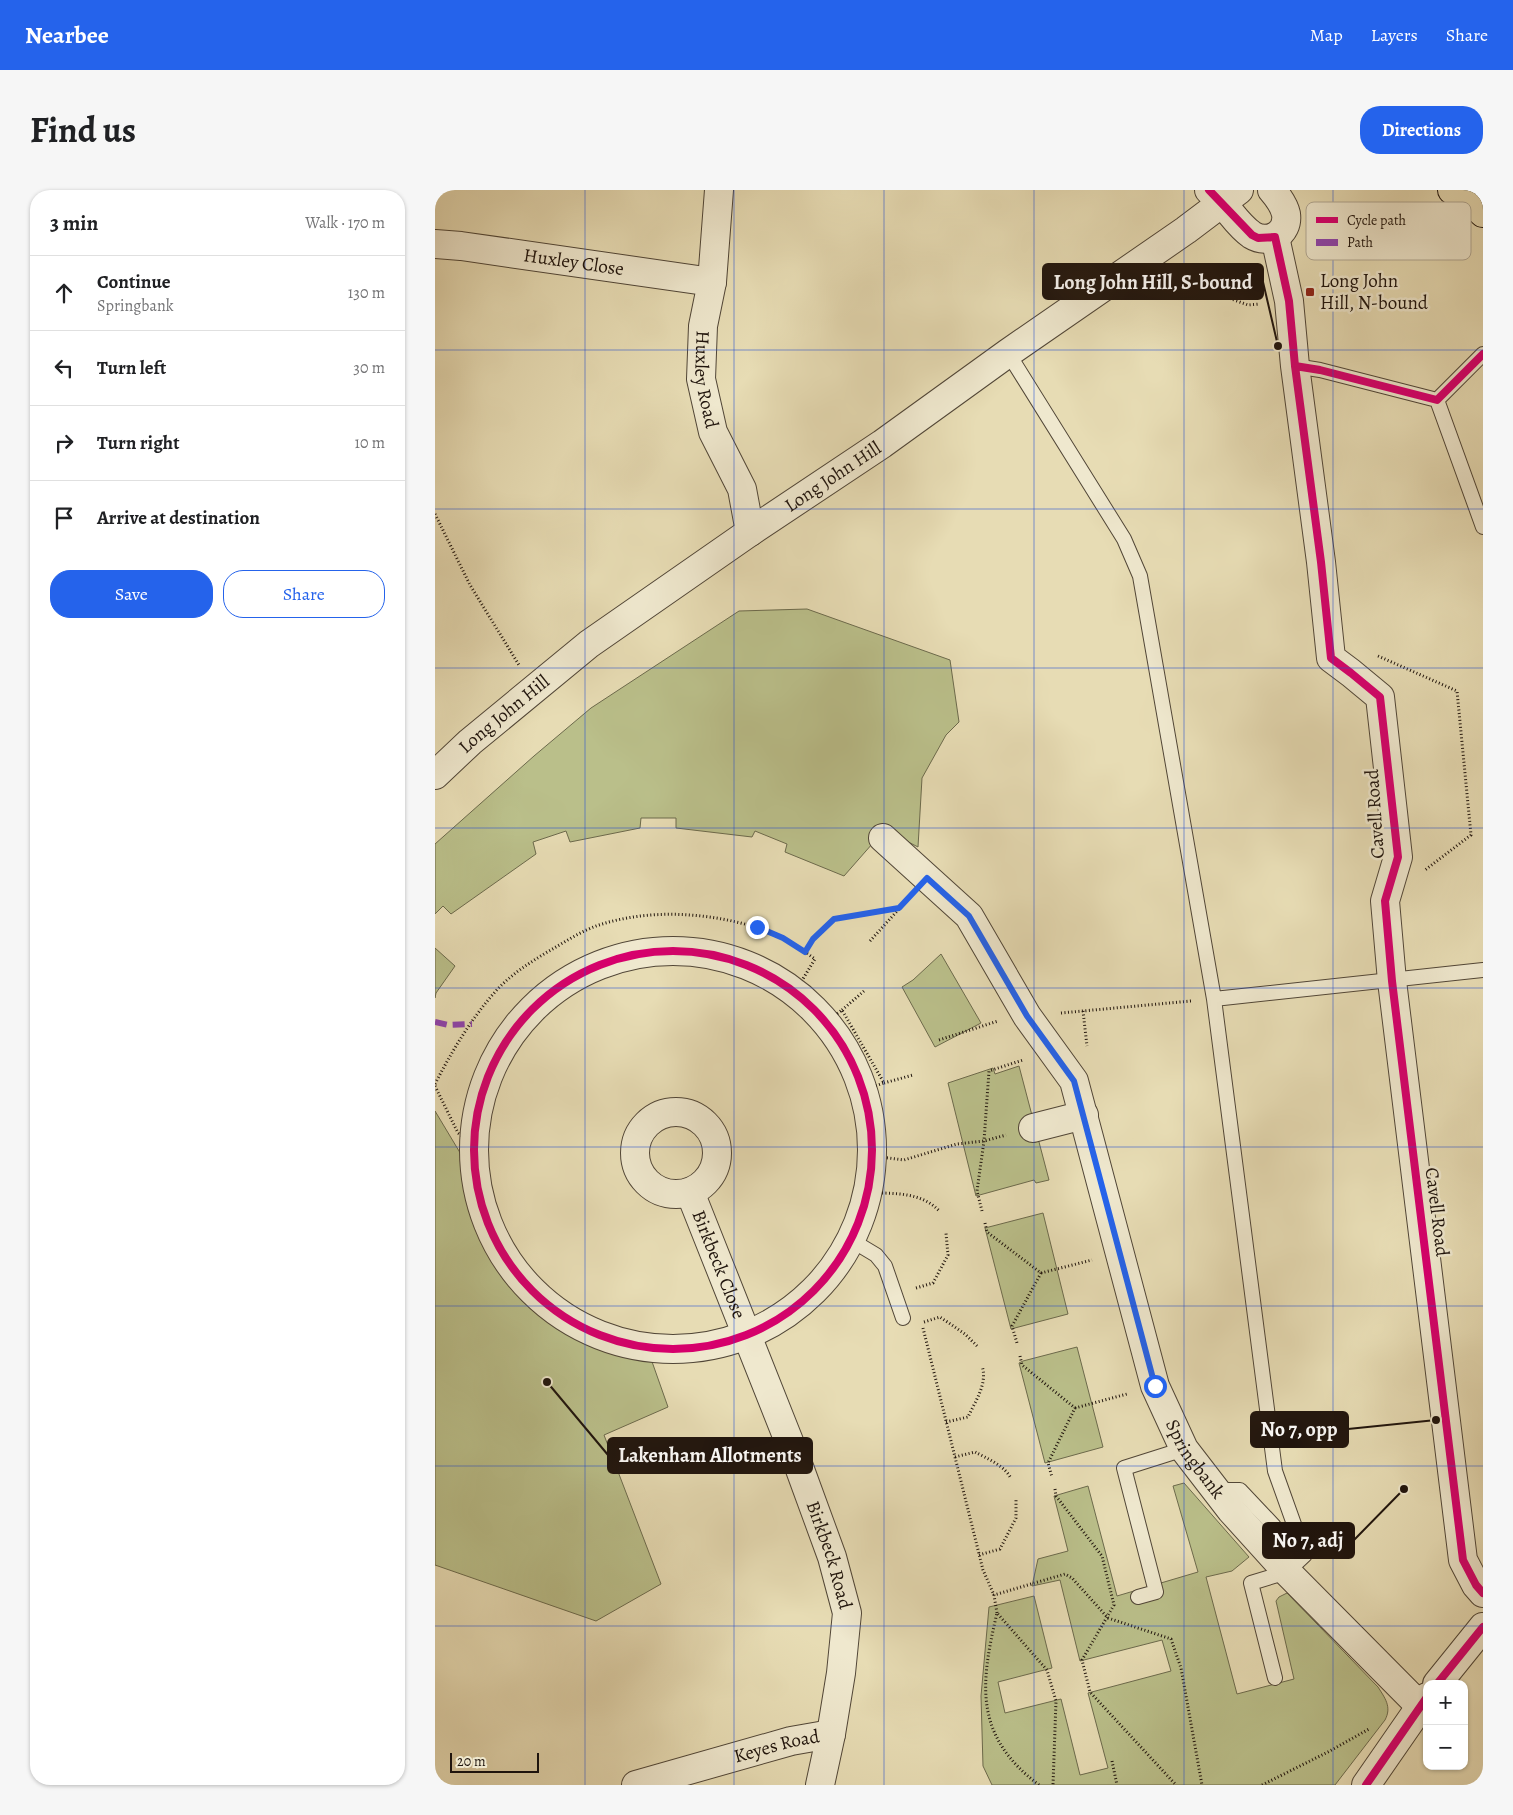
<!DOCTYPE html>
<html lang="en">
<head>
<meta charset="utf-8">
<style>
	body { margin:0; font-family:Alegreya,serif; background:#f6f6f6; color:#202124 }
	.controls { position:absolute; right:15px; bottom:15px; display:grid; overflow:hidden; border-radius:10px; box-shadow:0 1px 4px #0004 }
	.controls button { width:45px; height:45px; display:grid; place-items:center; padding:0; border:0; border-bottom:1px solid #e0e0e0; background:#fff; color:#202124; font:25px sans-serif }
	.scale { position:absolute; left:15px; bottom:12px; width:89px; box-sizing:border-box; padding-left:5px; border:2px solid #1f140d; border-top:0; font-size:14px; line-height:18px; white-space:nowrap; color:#1f140d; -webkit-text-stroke:4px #efe8ce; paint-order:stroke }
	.stop { position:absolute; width:15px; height:15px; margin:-11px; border:4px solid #2563eb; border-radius:50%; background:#fff }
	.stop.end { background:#2563eb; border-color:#fff; box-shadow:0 1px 5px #0008 }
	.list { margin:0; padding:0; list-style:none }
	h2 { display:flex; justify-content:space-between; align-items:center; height:65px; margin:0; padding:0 20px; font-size:21px }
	h2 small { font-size:16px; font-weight:400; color:#757577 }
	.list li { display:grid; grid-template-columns:32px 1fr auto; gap:15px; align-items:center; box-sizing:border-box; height:75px; padding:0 20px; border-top:1px solid #e0e0e0 }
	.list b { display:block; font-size:19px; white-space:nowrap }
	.list p { margin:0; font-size:16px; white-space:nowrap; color:#757577 }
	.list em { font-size:16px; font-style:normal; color:#757577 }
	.actions { display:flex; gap:10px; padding:15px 20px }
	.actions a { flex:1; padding:11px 0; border:1px solid #2563eb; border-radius:20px; text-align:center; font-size:18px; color:#2563eb }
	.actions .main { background:#2563eb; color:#fff }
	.icon { flex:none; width:28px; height:28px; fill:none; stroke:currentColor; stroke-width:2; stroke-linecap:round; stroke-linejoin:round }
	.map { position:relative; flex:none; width:1048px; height:1595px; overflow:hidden; border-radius:20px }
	header { display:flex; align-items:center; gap:30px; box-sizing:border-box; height:70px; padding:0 25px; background:#2563eb; color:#fff }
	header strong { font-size:24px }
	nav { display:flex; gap:28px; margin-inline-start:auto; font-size:18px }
	.intro { display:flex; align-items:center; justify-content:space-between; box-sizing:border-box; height:120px; padding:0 30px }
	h1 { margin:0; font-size:35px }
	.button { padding:12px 22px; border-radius:20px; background:#2563eb; color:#fff; font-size:18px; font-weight:700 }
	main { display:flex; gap:30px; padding:0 30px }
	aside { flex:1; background:#fff; border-radius:20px; box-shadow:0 1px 4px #0004 }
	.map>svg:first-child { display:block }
</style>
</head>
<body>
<header>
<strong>Nearbee</strong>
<nav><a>Map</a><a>Layers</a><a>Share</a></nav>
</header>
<div class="intro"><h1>Find us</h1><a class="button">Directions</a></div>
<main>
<aside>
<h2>3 min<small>Walk · 170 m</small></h2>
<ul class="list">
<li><svg class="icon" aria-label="ahead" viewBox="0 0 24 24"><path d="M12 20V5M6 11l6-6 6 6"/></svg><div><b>Continue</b><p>Springbank</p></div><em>130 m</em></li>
<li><svg class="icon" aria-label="left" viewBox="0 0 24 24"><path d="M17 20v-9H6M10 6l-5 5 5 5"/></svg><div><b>Turn left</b></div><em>30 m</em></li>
<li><svg class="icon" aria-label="right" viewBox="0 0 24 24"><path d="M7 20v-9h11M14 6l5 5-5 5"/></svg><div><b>Turn right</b></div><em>10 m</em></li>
<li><svg class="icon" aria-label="arrive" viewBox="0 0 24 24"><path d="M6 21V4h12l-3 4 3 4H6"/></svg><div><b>Arrive at destination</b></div></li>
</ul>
<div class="actions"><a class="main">Save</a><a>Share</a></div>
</aside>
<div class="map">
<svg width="1048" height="1595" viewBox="0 0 1048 1595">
	<rect width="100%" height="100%" fill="#e7dcb4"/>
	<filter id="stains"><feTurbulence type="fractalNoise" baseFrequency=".004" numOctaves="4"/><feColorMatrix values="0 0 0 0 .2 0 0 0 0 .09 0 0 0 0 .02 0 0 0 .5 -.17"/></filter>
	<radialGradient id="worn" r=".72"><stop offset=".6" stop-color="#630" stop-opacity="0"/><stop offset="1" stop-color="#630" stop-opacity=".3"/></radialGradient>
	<path fill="#babf8a" stroke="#6c6a4c" d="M 372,419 L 515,470 L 524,532 L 511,545 L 487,588 L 483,657 L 452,641 L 445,645 L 409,686 L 350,662 L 352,654 L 320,641 L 317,647 L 241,638 L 241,628 L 206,628 L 205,638 L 135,652 L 131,641 L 98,652 L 101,664 L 16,724 L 8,716 L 0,724 L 0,654 L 99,566 L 156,518 L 304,421 Z
		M 0,758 L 20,776 L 1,803 L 0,808 Z
		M 506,764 L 546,833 L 500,857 L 467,797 L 478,790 Z
		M 584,876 L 614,990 L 601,993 L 599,990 L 541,1006 L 513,893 L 558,878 L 560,884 Z
		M 0,921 L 27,966 L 34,1007 L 49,1053 L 79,1100 L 122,1139 L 179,1162 L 215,1166 L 233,1217 L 169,1245 L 226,1394 L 161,1431 L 0,1375 Z
		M 608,1023 L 633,1124 L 576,1139 L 550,1038 Z
		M 642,1157 L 668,1257 L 610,1273 L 584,1173 L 588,1171 Z
		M 749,1293 L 814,1367 L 797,1381 L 771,1387 L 802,1504 L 859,1489 L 841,1411 L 844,1407 L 852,1403 L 943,1497 C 950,1508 957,1517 950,1530 L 900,1595 L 557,1595 L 548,1576 L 546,1506 L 554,1417 L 599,1406 L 617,1478 L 563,1492 L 570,1523 L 626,1509 L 645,1585 L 673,1578 L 653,1503 L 736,1481 L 727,1450 L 645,1471 L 625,1390 L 597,1396 L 603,1369 L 633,1361 L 619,1306 L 653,1296 L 682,1406 L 763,1382 L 738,1296 Z"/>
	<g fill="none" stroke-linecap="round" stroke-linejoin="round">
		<g stroke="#514637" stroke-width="16">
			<path id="service" d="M 573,163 L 689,349 L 705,386 L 779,809 L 840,1281 L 870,1365 L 852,1382 L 816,1393 L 840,1488
				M 860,176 L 885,180 L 1002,210
				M 1002,210 L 1048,337
				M 1002,210 L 1048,164
				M 779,809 L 1048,780
				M 416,1050 L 441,1065 L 450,1076 L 468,1128
				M 780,1300 L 805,1300 L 839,1336 L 834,1362
				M 703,1407 L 721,1402 L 689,1278 L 749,1259"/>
		</g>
		<g stroke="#514637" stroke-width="30">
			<g id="minor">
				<path id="s1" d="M 284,0 L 277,92 L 268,136 L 266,189 L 278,242 L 307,299 L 315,342"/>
				<path d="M 774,0 L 787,13"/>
				<path id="s2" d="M 0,54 L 26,56 L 277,92"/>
				<path id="s3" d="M 448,648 L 534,726 L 592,826 L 639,891 L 720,1196 L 749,1259 L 796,1320 L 852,1382 L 985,1516"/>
				<circle cx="238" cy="960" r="199"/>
				<circle cx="241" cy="963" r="41"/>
				<path d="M 598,938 L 649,925"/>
				<path id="s4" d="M 255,1002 L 363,1274 L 397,1367 L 412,1423 L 406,1483 L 396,1544 L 385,1595"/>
				<path id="s5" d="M 201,1595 L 356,1551 L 396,1544"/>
			</g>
		</g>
		<g stroke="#514637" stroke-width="30">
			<g id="tertiary">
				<path d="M 787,13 C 796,23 805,37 817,45 C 833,55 854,44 851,24 C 849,15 843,7 837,0"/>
				<path d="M 840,47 L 854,111 L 860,176 L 886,372 L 896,468 L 916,483 L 945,507 L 963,667 L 950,711 L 957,791 L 1028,1370 L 1041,1395 L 1048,1403"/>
				<path id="s6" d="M 0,585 L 35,552 L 154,454 L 315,342 L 447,254 L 573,163 L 751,40 L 804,0"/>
				<path d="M 1002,1494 L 1048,1437"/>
				<path d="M 931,1595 L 992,1507"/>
			</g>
		</g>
		<g stroke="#1f140d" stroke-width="30">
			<path id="trunk" d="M 1017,0 L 1028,2 L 1048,23"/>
		</g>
		<path stroke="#1f140d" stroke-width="3" stroke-dasharray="1 2.5" stroke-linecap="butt" d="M 748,76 L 763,97 L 813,115 L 825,114
			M 0,324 L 35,395 L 84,475
			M 943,466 L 1022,501 L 1036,645 L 990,680
			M 435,751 L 464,719
			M 370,762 L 378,749 L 399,729 L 464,718 L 473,709
			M 407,820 L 429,801
			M 648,821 L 652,856
			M 626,823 L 756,811
			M 391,832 L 407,820 L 449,893 L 428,900
			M 504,850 L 563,831
			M 449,893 L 478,885
			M 0,894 C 17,861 36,829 60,802 C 75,785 94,773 114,761 C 130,752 146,741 164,735 C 213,719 271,722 320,737 C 342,743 362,756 380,769 L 360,802
			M 0,896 L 23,943 L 38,954
			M 438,966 L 469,970 L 522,954 L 549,951 L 571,945
			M 433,1003 C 458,1003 488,1002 505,1022
			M 547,1021 L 542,1001 L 549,951 L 554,881 L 588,870
			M 550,1033 L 552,1042 L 606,1083 L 577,1136 L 582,1153
			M 606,1083 L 657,1070
			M 481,1098 L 498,1093 L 513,1065 L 511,1043
			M 489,1132 L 505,1127 L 530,1144 L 542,1156
			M 488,1138 L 548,1380 L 559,1405
			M 585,1166 L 587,1175 L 640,1218 L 613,1273 L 617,1287
			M 640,1218 L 692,1204
			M 511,1232 L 533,1227 C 540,1212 553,1193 547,1176
			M 520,1267 L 540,1262 C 551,1268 571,1276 576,1289
			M 620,1299 L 621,1306 L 667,1366 L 679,1415 L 647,1470 L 655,1502 L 741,1595
			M 544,1365 L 565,1359 L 581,1328 L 581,1310
			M 562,1423 L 559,1405 L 630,1384 L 637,1388 L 673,1428 L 736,1449 L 746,1478 L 767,1595
			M 677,1571 L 682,1595
			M 604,1595 C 539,1546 545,1495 562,1423 L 612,1480 L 621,1511 L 618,1595
			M 827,1595 L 893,1562 L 934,1539"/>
		<use href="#service" stroke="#efe8ce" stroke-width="14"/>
		<use href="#minor" stroke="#efe8ce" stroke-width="28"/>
		<use href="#tertiary" stroke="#efe8ce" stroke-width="28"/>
		<use href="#trunk" stroke="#e7dcb4" stroke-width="28"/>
		<path stroke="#8e44ad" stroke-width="6" stroke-dasharray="12 6" stroke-linecap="butt" d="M 0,832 L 13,835 L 37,834"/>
		<g stroke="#efe8ce" stroke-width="11">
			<path id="cycleway" d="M 774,0 L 817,45 L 823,48 L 840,47 L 854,111 L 860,176 L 886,372 L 896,468 L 916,483 L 945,507 L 963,667 L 950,711 L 957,791 L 1028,1370 L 1041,1395 L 1048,1403
				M 860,176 L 885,180 L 1002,210 L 1048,164
				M39 960a199 199 0 1 1 398 0a199 199 0 1 1-398 0Z
				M 1002,1494 L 1048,1437
				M 931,1595 L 992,1507"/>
		</g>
		<use href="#cycleway" stroke="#d6006c" stroke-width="8"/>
	</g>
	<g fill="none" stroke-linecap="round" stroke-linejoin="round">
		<path stroke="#2563eb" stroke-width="6" d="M 322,737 L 348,748 L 370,762 L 378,749 L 399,729 L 464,718 L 492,688 L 534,726 L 592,826 L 639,891 L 720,1196"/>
	</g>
	<path fill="none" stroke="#1d4ed8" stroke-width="1" stroke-opacity="0.55" d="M 150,0 L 150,1595M 299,0 L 299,1595M 449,0 L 449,1595M 599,0 L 599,1595M 749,0 L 749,1595M 898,0 L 898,1595M 0,160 L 1048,160M 0,319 L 1048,319M 0,478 L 1048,478M 0,638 L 1048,638M 0,798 L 1048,798M 0,957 L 1048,957M 0,1116 L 1048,1116M 0,1276 L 1048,1276M 0,1436 L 1048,1436"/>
	<rect fill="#8f2418" stroke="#efe8ce" stroke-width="2" x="870" y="97" width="10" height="10" rx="2.5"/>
	<g text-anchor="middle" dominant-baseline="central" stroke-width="5" stroke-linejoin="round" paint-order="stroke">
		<g font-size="19" fill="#1f140d" stroke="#efe8ce">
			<text stroke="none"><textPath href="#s2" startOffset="140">Huxley Close</textPath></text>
			<text stroke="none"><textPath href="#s1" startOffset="191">Huxley Road</textPath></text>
			<text stroke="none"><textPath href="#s6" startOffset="498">Long John Hill</textPath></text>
			<text stroke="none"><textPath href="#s6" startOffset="92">Long John Hill</textPath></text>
			<text transform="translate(940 624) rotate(-94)">Cavell Road</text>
			<text transform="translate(1002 1022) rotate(83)">Cavell Road</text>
			<text stroke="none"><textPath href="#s4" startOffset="78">Birkbeck Close</textPath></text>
			<text stroke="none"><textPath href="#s3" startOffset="711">Springbank</textPath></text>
			<text stroke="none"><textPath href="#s4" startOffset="389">Birkbeck Road</textPath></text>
			<text stroke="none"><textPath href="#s5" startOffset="146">Keyes Road</textPath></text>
		</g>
		<g font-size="19" fill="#1f140d" stroke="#efe8ce" text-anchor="start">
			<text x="885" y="91">Long John<tspan x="885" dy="22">Hill, N-bound</tspan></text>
		</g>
	</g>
	<rect x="871" y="12" width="165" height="58" rx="8" fill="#efe8ce" stroke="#b1a894" stroke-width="1"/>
	<rect x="881" y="27" width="22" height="6" fill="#d6006c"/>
	<rect x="881" y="49" width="22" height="7" fill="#8e44ad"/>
	<g font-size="14" fill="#1f140d">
		<text x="912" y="35">Cycle path</text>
		<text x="912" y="57">Path</text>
	</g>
	<path fill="none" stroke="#1f140d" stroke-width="2" d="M843 156L828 92M1001 1230L913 1239M112 1192L173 1265M969 1299L919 1350"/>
	<g fill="#1f140d" stroke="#efe8ce" stroke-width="2">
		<circle cx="843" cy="156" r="5"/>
		<circle cx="1001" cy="1230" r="5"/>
		<circle cx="112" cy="1192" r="5"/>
		<circle cx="969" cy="1299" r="5"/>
	</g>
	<g fill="#1f140d" stroke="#1f140d" stroke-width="2">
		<rect x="608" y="74" width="220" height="35" rx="5"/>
		<rect x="816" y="1222" width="97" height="35" rx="5"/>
		<rect x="173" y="1248" width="204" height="35" rx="5"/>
		<rect x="828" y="1333" width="91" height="35" rx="5"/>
	</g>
	<g font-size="20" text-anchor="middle" font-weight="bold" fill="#fff">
		<text x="718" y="99">Long John Hill, S-bound</text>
		<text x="864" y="1246">No 7, opp</text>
		<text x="275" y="1272">Lakenham Allotments</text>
		<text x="873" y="1357">No 7, adj</text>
	</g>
	<rect width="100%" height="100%" filter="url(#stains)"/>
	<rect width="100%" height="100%" fill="url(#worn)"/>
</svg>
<div class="controls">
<button>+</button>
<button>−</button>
</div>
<div class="scale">20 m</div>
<div class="stop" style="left:720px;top:1196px"></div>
<div class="stop end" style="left:322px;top:737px"></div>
</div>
</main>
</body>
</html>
